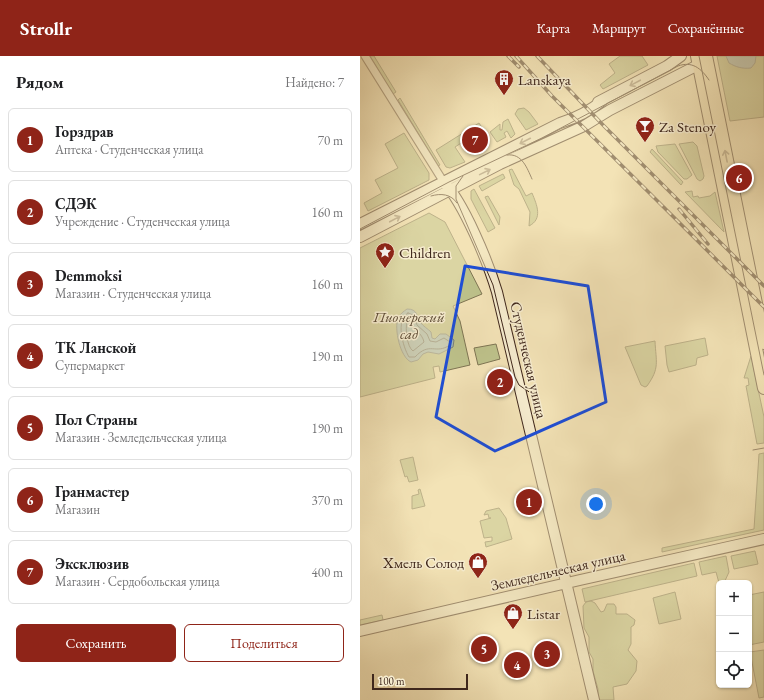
<!DOCTYPE html>
<html lang="ru">
<head>
<meta charset="utf-8">
<style>
	body { margin:0; font-family:"EB Garamond",serif; background:#f6f6f6; color:#202124 }
	.controls { position:absolute; right:12px; bottom:12px; display:grid; overflow:hidden; border-radius:6px; box-shadow:0 1px 3px #0004 }
	.controls button { width:36px; height:36px; display:grid; place-items:center; padding:0; border:0; border-bottom:1px solid #e0e0e0; background:#fff; color:#202124; font:20px sans-serif }
	.scale { position:absolute; left:12px; bottom:10px; width:96px; box-sizing:border-box; padding-left:4px; border:2px solid #3f271c; border-top:0; font-size:11px; line-height:14px; white-space:nowrap; color:#3f271c; -webkit-text-stroke:3px #f7edd0; paint-order:stroke }
	.you { position:absolute; left:236px; top:448px; width:14px; height:14px; margin:-10px; border:3px solid #fff; border-radius:50%; background:#1a73e8; box-shadow:0 0 0 6px #1a73e833 }
	.badge { display:grid; place-items:center; width:26px; height:26px; border-radius:50%; background:#8f2418; color:#fff; font-size:13px; font-weight:700 }
	.pin { position:absolute; translate:-50% -50%; border:2px solid #fff; box-shadow:0 1px 4px #0006 }
	.list { margin:0; padding:0; list-style:none }
	h2 { display:flex; justify-content:space-between; align-items:center; height:52px; margin:0; padding:0 16px; font-size:17px }
	h2 small { font-size:13px; font-weight:400; color:#757577 }
	.list li { display:grid; grid-template-columns:26px 1fr auto; gap:12px; align-items:center; box-sizing:border-box; height:64px; margin:0 8px 8px; padding:0 8px; border:1px solid #e0e0e0; border-radius:6px }
	.list b { display:block; font-size:15px; white-space:nowrap }
	.list p { margin:0; font-size:13px; white-space:nowrap; color:#757577 }
	.list em { font-size:13px; font-style:normal; color:#757577 }
	.actions { display:flex; gap:8px; padding:12px 16px }
	.actions a { flex:1; padding:9px 0; border:1px solid #8f2418; border-radius:6px; text-align:center; font-size:14px; color:#8f2418 }
	.actions .main { background:#8f2418; color:#fff }
	.icon { flex:none; width:22px; height:22px; fill:none; stroke:currentColor; stroke-width:2; stroke-linecap:round; stroke-linejoin:round }
	.map { position:relative; flex:none; width:404px; height:644px; overflow:hidden }
	header { display:flex; align-items:center; gap:24px; box-sizing:border-box; height:56px; padding:0 20px; background:#8f2418; color:#fff }
	header strong { font-size:19px }
	nav { display:flex; gap:22px; margin-inline-start:auto; font-size:14px }
	main { display:flex }
	aside { flex:1; background:#fff }
	.map>svg:first-child { display:block }
</style>
</head>
<body>
<header>
<strong>Strollr</strong>
<nav><a>Карта</a><a>Маршрут</a><a>Сохранённые</a></nav>
</header>
<main>
<aside>
<h2>Рядом<small>Найдено: 7</small></h2>
<ul class="list">
<li><span class="badge">1</span><div><b>Горздрав</b><p>Аптека · Студенческая улица</p></div><em>70 m</em></li>
<li><span class="badge">2</span><div><b>СДЭК</b><p>Учреждение · Студенческая улица</p></div><em>160 m</em></li>
<li><span class="badge">3</span><div><b>Demmoksi</b><p>Магазин · Студенческая улица</p></div><em>160 m</em></li>
<li><span class="badge">4</span><div><b>ТК Ланской</b><p>Супермаркет</p></div><em>190 m</em></li>
<li><span class="badge">5</span><div><b>Пол Страны</b><p>Магазин · Земледельческая улица</p></div><em>190 m</em></li>
<li><span class="badge">6</span><div><b>Гранмастер</b><p>Магазин</p></div><em>370 m</em></li>
<li><span class="badge">7</span><div><b>Эксклюзив</b><p>Магазин · Сердобольская улица</p></div><em>400 m</em></li>
</ul>
<div class="actions"><a class="main">Сохранить</a><a>Поделиться</a></div>
</aside>
<div class="map">
<svg width="404" height="644" viewBox="0 0 404 644">
	<rect width="100%" height="100%" fill="#f3e3b7"/>
	<filter id="stains"><feTurbulence type="fractalNoise" baseFrequency=".005" numOctaves="4"/><feColorMatrix values="0 0 0 0 .2 0 0 0 0 .09 0 0 0 0 .02 0 0 0 .5 -.17"/></filter>
	<radialGradient id="worn" r=".72"><stop offset=".6" stop-color="#630" stop-opacity="0"/><stop offset="1" stop-color="#630" stop-opacity=".3"/></radialGradient>
	<path fill="#bec38c" stroke="#7e7554" d="M 10,0 L 14,0 L 36,36 L 33,38 Z
		M 260,0 L 282,0 L 288,9 L 243,33 L 240,29 L 255,17 L 249,8 Z
		M 357,0 L 404,0 L 404,61 L 370,65 Z
		M 40,42 L 80,109 L 78,110 L 38,44 Z
		M 164,52 L 169,56 L 178,68 L 166,74 L 155,58 L 158,53 Z
		M 148,63 L 155,78 L 151,82 L 147,75 L 144,77 L 146,81 L 137,86 L 130,76 L 140,68 L 140,74 L 142,74 L 143,66 Z
		M 119,67 L 123,73 L 95,91 L 105,106 L 90,112 L 86,111 L 76,94 Z
		M 44,77 L 69,117 L 69,124 L 8,155 L 4,147 L 22,137 L 15,124 L 38,112 L 25,88 Z
		M 333,86 L 337,90 L 344,120 L 343,123 L 340,125 L 337,123 L 319,88 Z
		M 315,88 L 332,119 L 327,123 L 324,123 L 298,96 L 296,90 Z
		M 292,93 L 323,126 L 321,129 L 290,96 Z
		M 152,113 L 166,140 L 172,137 C 177,149 183,163 169,170 L 170,156 L 159,133 L 154,129 L 149,114 Z
		M 143,118 L 145,122 L 122,135 L 119,130 Z
		M 114,133 L 135,172 L 128,176 L 111,143 L 111,135 Z
		M 332,135 L 333,141 L 338,140 L 339,142 L 350,140 L 355,136 L 364,176 L 325,136 Z
		M 128,140 L 140,161 L 139,169 L 125,141 Z
		M 69,157 L 85,166 L 122,238 L 93,250 L 100,265 L 110,309 L 80,316 L 79,310 L 73,311 L 75,322 L 0,341 L 0,192 Z
		M 345,282 L 348,299 L 337,302 L 336,309 L 309,316 L 307,309 L 305,290 Z
		M 295,285 C 296,306 300,312 287,330 L 285,331 L 281,329 L 265,291 Z
		M 136,288 L 140,303 L 118,309 L 114,292 Z
		M 391,300 L 404,361 L 404,387 L 397,388 L 386,330 L 389,329 L 388,322 L 384,322 Z
		M 404,397 L 404,474 L 302,496 L 302,492 L 394,473 L 399,398 Z
		M 53,401 L 58,424 L 49,426 L 47,420 L 45,421 L 40,404 Z
		M 60,433 L 65,450 L 52,453 L 52,440 L 59,438 L 58,434 Z
		M 139,452 L 146,462 L 152,483 L 126,491 L 125,486 L 132,485 L 132,481 L 124,482 L 120,465 L 131,462 L 129,462 L 128,458 L 124,459 L 126,455 Z
		M 395,495 L 398,508 L 374,513 L 371,500 Z
		M 366,500 L 369,516 L 364,527 L 359,527 L 356,516 L 342,519 L 339,506 Z
		M 334,507 L 337,520 L 225,546 L 222,533 Z
		M 315,536 L 321,563 L 299,568 L 293,542 Z
		M 404,536 L 404,586 L 389,589 L 389,539 Z
		M 231,545 L 235,547 L 241,556 L 244,555 L 247,548 L 254,548 L 256,551 L 256,558 L 267,558 L 275,564 L 274,569 L 271,571 L 271,588 L 268,594 L 277,605 L 276,615 L 267,628 L 253,631 L 254,644 L 240,644 L 238,641 L 238,633 L 233,615 L 233,603 L 229,596 L 229,581 L 224,572 L 223,550 L 226,546 Z
		M 22,559 L 23,564 L 0,569 L 0,564 Z
		M 404,594 L 404,641 L 399,642 L 390,596 Z"/>
	<path fill="#a2bbbb" stroke="#7a807b" d="M 366,0 L 396,0 L 395,7 L 391,12 C 382,13 376,11 369,7 Z
		M 47,253 C 58,253 56,260 61,267 C 63,270 68,273 71,276 L 72,282 L 75,283 L 80,278 L 86,278 L 94,284 L 93,291 L 79,298 L 68,296 L 63,298 L 58,304 L 51,306 C 40,301 34,273 38,262 C 40,258 44,255 47,253 Z"/>
	<g fill="none" stroke-linecap="round" stroke-linejoin="round">
		<path stroke="#70716c" stroke-width="1" d="M 48,257 L 53,259 L 57,269 L 67,278 L 70,285 L 76,286 L 84,282 L 90,286 L 90,289 C 75,299 70,285 55,301 L 49,301 C 43,291 35,264 48,257 Z
			M 47,265 L 50,265 C 54,274 62,277 64,286 L 53,295 C 47,291 45,273 47,265 Z"/>
		<g stroke="#6c5643" stroke-width="9">
			<path id="street" d="M 5,0 L 83,125"/>
		</g>
		<g stroke="#3f271c" stroke-width="12">
			<path id="secondary" d="M 238,46 L 307,10 L 321,0
				M 83,125 C 104,147 128,206 137,236 L 234,644
				M 0,168 L 200,67 C 216,62 230,55 243,44
				M 0,181 L 140,108 L 224,70 L 250,54 L 338,9 L 342,4
				M 0,575 L 220,524 L 404,483"/>
		</g>
		<g stroke="#3f271c" stroke-width="14">
			<path id="primary" d="M 337,0 L 404,332
				M 346,0 L 404,287"/>
		</g>
		<use href="#street" stroke="#f7edd0" stroke-width="7"/>
		<use href="#secondary" stroke="#f7edd0" stroke-width="10"/>
		<use href="#primary" stroke="#f3e3b7" stroke-width="12"/>
		<path stroke="#3f271c" stroke-width="1" d="M 339,0 L 404,319
			M 147,99 C 162,97 167,112 172,123
			M 103,120 L 96,130 L 96,143 L 133,229 L 155,321 L 159,329 L 178,342
			M 71,140 C 81,137 91,138 97,147
			M 0,173 L 89,126 L 182,82 L 318,10 C 332,5 341,12 349,24
			M 393,394 L 404,392"/>
		<g stroke="#3f271c" stroke-width="3.5">
			<path id="rail" d="M 148,0 L 159,11
				M 156,0 L 192,40 L 404,251
				M 177,0 L 244,70 L 404,230
				M 319,153 L 348,188"/>
		</g>
		<use href="#rail" stroke="#f7edd0" stroke-width="2" stroke-dasharray="6" stroke-linecap="butt"/>
	</g>
	<defs><path id="oneway-shaft" d="M-6 0H5M1.5-3L5.5 0L1.5 3" fill="none" stroke-width="1.6" stroke-linecap="round" stroke-linejoin="round"/></defs>
	<g stroke="#9b8a76">
		<use href="#oneway-shaft" transform="translate(275 27) rotate(152)"/>
		<use href="#oneway-shaft" transform="translate(165 85) rotate(153)"/>
		<use href="#oneway-shaft" transform="translate(125 116) rotate(-26)"/>
		<use href="#oneway-shaft" transform="translate(35 163) rotate(-28)"/>
	</g>
	<use stroke="#99856a" href="#oneway-shaft" transform="translate(366 100) rotate(-101)"/>
	<path d="M0 0H404V644H0ZM 105,210 L 228,230 L 246,346 L 135,395 L 76,361 Z" fill="#f3e3b7" fill-opacity=".55" fill-rule="evenodd"/>
	<path fill="none" stroke="#1d4ed8" stroke-width="3" stroke-linejoin="round" d="M 105,210 L 228,230 L 246,346 L 135,395 L 76,361 Z"/>
	<defs>
		<g id="building-pin" transform="scale(1)"><path d="M0 17L-7.5 6A9.5 9.5 0 1 1 7.5 6Z" fill="#8f2418" stroke="#f7edd0"/><path d="M-4-6H4V6H1V3H-1V6H-4ZM-2.5-4.3h1.7v1.8h-1.7ZM.8-4.3h1.7v1.8H.8ZM-2.5-1h1.7V.8h-1.7ZM.8-1h1.7V.8H.8Z" fill="#fff"/></g>
		<g id="bar-pin" transform="scale(1)"><path d="M0 17L-7.5 6A9.5 9.5 0 1 1 7.5 6Z" fill="#8f2418" stroke="#f7edd0"/><path d="M-6-5H6L.8 .8V4.5H3.5V6h-7V4.5H-.8V.8Z" fill="#fff"/></g>
		<g id="sight-pin" transform="scale(1)"><path d="M0 17L-7.5 6A9.5 9.5 0 1 1 7.5 6Z" fill="#8f2418" stroke="#f7edd0"/><path d="M0-6L1.8-2.2L6-1.7L2.9 1.2L3.7 5.4L0 3.3L-3.7 5.4L-2.9 1.2L-6-1.7L-1.8-2.2Z" fill="#fff"/></g>
		<g id="shop-pin" transform="scale(1)"><path d="M0 17L-7.5 6A9.5 9.5 0 1 1 7.5 6Z" fill="#8f2418" stroke="#f7edd0"/><path d="M-5-2.5h2.3a2.7 3.5 0 0 1 5.4 0H5L5.5 6h-11ZM-1.5-2.5h3a1.5 2.3 0 0 0-3 0Z" fill="#fff"/></g>
	</defs>
	<g fill-rule="evenodd">
		<use href="#building-pin" x="144" y="23"/>
		<use href="#bar-pin" x="285" y="70"/>
		<use href="#sight-pin" x="25" y="196"/>
		<use href="#shop-pin" x="118" y="506"/>
		<use href="#shop-pin" x="153" y="557"/>
	</g>
	<g text-anchor="middle" dominant-baseline="central" stroke-width="3" stroke-linejoin="round" paint-order="stroke">
		<g font-size="15" fill="#3f271c" stroke="#f7edd0" text-anchor="start">
			<text x="158" y="23">Lanskaya</text>
			<text x="299" y="70">Za Stenoy</text>
			<text x="39" y="196">Children</text>
			<text x="104" y="506" text-anchor="end">Хмель Солод</text>
			<text x="167" y="557">Listar</text>
		</g>
		<g font-size="15" font-style="italic" fill="#5f4e38" stroke="#f7edd0">
			<text x="49" y="260">Пионерский<tspan x="49" dy="17">сад</tspan></text>
		</g>
		<g font-size="15" fill="#3f271c" stroke="#f7edd0">
			<text transform="translate(169 304) rotate(77)">Студенческая улица</text>
			<text transform="translate(198 514) rotate(-13)">Земледельческая улица</text>
		</g>
	</g>
	<rect width="100%" height="100%" filter="url(#stains)"/>
	<rect width="100%" height="100%" fill="url(#worn)"/>
</svg>
<div class="controls">
<button>+</button>
<button>−</button>
<button><svg class="icon" aria-label="locate" viewBox="0 0 24 24"><circle cx="12" cy="12" r="6"/><path d="M12 2v4M12 18v4M2 12h4M18 12h4"/></svg></button>
</div>
<div class="scale">100 m</div>
<div class="you"></div>
<div class="pin badge" style="left:169px;top:446px">1</div>
<div class="pin badge" style="left:140px;top:326px">2</div>
<div class="pin badge" style="left:187px;top:598px">3</div>
<div class="pin badge" style="left:157px;top:609px">4</div>
<div class="pin badge" style="left:124px;top:593px">5</div>
<div class="pin badge" style="left:379px;top:122px">6</div>
<div class="pin badge" style="left:115px;top:84px">7</div>
</div>
</main>
</body>
</html>
